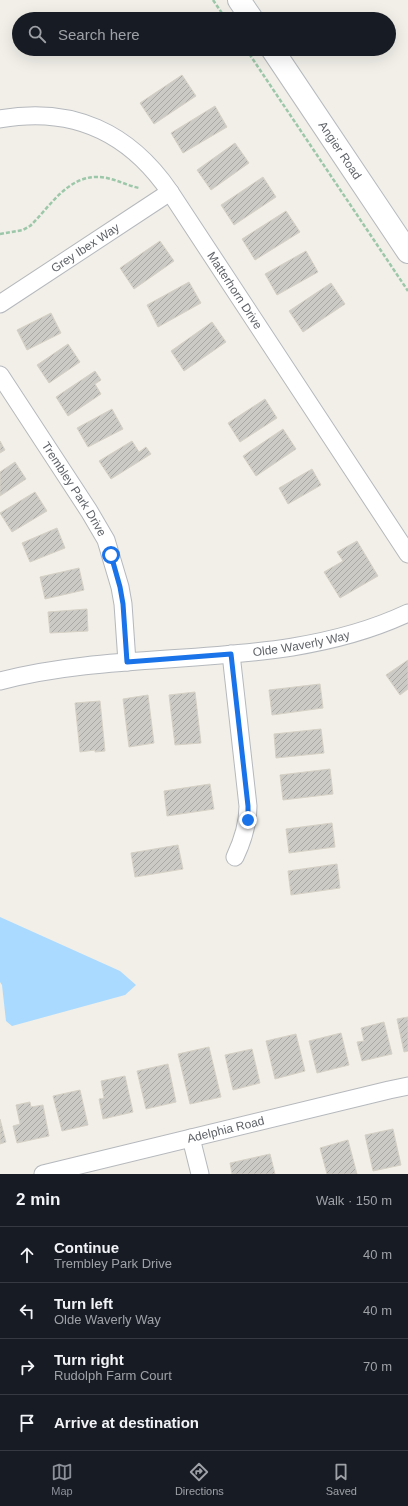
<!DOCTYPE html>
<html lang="en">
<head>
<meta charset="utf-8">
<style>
	body { margin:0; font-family:Helvetica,sans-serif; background:#20242c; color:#f1f3f6 }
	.stop { position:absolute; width:12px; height:12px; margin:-9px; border:3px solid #1a73e8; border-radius:50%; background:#fff }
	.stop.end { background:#1a73e8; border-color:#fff; box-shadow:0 1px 4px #0008 }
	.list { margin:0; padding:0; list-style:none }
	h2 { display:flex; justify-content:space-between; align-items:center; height:52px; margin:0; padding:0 16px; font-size:17px }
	h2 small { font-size:13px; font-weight:400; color:#9ea1a6 }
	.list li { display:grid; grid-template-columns:26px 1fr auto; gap:12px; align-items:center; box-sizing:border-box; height:56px; padding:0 16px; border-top:1px solid #363941 }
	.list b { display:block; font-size:15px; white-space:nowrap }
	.list p { margin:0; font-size:13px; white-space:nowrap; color:#9ea1a6 }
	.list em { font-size:13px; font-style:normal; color:#9ea1a6 }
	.icon { flex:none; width:22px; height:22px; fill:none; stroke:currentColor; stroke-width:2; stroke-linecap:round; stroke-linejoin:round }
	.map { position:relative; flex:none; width:408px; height:1174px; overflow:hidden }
	.search { position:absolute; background:#171b24; box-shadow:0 4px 16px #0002; left:12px; right:12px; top:12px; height:44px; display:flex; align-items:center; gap:10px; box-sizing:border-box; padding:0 14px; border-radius:22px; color:#9ea1a6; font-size:15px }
	.sheet { height:276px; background:#171b24 }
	nav { display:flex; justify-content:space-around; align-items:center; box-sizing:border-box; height:56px; border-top:1px solid #363941; background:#171b24; font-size:11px; color:#9ea1a6 }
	nav a { display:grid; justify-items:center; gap:2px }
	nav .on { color:#8c9099 }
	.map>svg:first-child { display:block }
</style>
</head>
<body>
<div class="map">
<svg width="408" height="1174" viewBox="0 0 408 1174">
	<defs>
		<pattern id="building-hatch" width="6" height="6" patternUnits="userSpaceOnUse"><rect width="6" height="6" fill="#cccac5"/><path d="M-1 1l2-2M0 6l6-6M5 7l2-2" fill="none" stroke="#a9a8a4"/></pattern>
	</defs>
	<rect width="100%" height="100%" fill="#f1efe8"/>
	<path fill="#aadaff" d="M 0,917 L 120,971 L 136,985 L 125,995 L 12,1026 L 6,1021 L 2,985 L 0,982 Z"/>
	<path fill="url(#building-hatch)" stroke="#d6d1c6" d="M 182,75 L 196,96 L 154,124 L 140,103 Z
		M 215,106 L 227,127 L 183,153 L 171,133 Z
		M 235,143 L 249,163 L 211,190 L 197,170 Z
		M 263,177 L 276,197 L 234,225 L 221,205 Z
		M 286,211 L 300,232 L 255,260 L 242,239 Z
		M 160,241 L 174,261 L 134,289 L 120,268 Z
		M 306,251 L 318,272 L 277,295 L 265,274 Z
		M 189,282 L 201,303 L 158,327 L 147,305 Z
		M 331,283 L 345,304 L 303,332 L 289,311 Z
		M 51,313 L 61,333 L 27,350 L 17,330 Z
		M 212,322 L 226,342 L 184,371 L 171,351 Z
		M 68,344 L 80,362 L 49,383 L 37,365 Z
		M 95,371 L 101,380 L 95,384 L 101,394 L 68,416 L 56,397 Z
		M 265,399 L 277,418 L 240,442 L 228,423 Z
		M 112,409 L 123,429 L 88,447 L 77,428 Z
		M 283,429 L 296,449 L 256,476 L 243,456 Z
		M 0,441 L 5,450 L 0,453 Z
		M 132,441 L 139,452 L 146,447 L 151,454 L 111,479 L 99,461 Z
		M 15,462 L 26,479 L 0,496 L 0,472 Z
		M 312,469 L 321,485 L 288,504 L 279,488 Z
		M 35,492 L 47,511 L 12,532 L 0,513 Z
		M 57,528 L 65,548 L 30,562 L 22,543 Z
		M 357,541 L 378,576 L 340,598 L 324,572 L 343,561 L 337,552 Z
		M 79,568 L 84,590 L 45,599 L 40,577 Z
		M 87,609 L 88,631 L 50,633 L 48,612 Z
		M 408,660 L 408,689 L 400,695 L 386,675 Z
		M 320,684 L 323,708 L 272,715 L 269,690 Z
		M 195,692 L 201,743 L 175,745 L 169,695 Z
		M 148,695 L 154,743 L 129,747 L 123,699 Z
		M 100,701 L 105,751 L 95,752 L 95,750 L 80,752 L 75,703 Z
		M 321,729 L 324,753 L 276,758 L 274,734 Z
		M 330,769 L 333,794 L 283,800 L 280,775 Z
		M 210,784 L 214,809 L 167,816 L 164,791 Z
		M 332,823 L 335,847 L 289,853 L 286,829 Z
		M 178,845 L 183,869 L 135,877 L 131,853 Z
		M 337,864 L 340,888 L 291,895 L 288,871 Z
		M 408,1017 L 408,1051 L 404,1052 L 397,1019 Z
		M 384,1022 L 392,1054 L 362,1061 L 357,1042 L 364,1041 L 361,1028 Z
		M 341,1033 L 349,1065 L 317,1073 L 309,1041 Z
		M 296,1034 L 305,1071 L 275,1079 L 266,1041 Z
		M 209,1047 L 221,1097 L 190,1104 L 178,1054 Z
		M 252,1049 L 260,1083 L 233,1090 L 225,1055 Z
		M 168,1064 L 176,1102 L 146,1109 L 137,1071 Z
		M 125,1076 L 133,1112 L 103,1119 L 99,1099 L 104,1098 L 101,1081 Z
		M 80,1090 L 88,1125 L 62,1131 L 53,1096 Z
		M 30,1102 L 31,1107 L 43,1105 L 49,1136 L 17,1143 L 13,1126 L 20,1124 L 16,1105 Z
		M 0,1119 L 6,1142 L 0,1144 Z
		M 393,1129 L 401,1165 L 373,1171 L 365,1135 Z
		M 348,1140 L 357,1174 L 327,1174 L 320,1148 Z
		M 270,1154 L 275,1174 L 232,1174 L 230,1163 Z"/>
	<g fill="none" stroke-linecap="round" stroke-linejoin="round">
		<g stroke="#b5b8bc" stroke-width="19">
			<g id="street">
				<path id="s1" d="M 0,119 C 72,106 129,132 170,192 L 408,554"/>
				<path id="s2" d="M 0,304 L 170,192"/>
				<path id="s3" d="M 0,375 L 89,511 L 106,540 L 120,587 L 123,604 L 127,662"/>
				<path d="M 231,654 L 248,806 C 248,825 243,840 235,857"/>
				<path id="s4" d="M 0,681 C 134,646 280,673 408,613"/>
				<path d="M 191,1138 L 200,1174"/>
				<path id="s5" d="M 43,1174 L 389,1090 L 408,1086"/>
			</g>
		</g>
		<g stroke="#b6babf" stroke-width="24">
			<g id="secondary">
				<path d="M 239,0 L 252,19"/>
				<path id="s6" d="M 272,49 L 408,252"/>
			</g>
		</g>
		<path stroke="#9cc7a9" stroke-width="2.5" stroke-dasharray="4 2" stroke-linecap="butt" d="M 213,0 L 226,19
			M 246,49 L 408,291
			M 0,234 L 23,230 L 30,226 C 49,208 67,176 98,177 C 112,177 125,185 139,188"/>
		<use href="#street" stroke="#fff" stroke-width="17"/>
		<use href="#secondary" stroke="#fff" stroke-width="22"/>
	</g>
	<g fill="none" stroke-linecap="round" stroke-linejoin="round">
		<path stroke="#1a73e8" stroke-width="5" d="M 111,555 L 120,587 L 123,604 L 127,662 L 231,654 L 248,806 L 248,820"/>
	</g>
	<g text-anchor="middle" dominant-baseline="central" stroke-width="3" stroke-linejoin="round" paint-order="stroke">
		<g font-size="12" fill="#5f6368" stroke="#fff">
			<text stroke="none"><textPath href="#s6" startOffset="122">Angier Road</textPath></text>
			<text stroke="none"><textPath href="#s2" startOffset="102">Grey Ibex Way</textPath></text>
			<text stroke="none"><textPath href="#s1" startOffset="315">Matterhorn Drive</textPath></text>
			<text stroke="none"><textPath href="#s3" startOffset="136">Trembley Park Drive</textPath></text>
			<text stroke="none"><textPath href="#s4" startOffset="304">Olde Waverly Way</textPath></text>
			<text stroke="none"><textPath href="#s5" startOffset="188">Adelphia Road</textPath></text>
		</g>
	</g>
</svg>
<div class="stop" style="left:111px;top:555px"></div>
<div class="stop end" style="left:248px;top:820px"></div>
<div class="search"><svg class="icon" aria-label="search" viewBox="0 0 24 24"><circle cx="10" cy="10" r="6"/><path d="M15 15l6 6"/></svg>Search here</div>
</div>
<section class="sheet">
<h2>2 min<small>Walk · 150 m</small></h2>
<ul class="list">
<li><svg class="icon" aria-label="ahead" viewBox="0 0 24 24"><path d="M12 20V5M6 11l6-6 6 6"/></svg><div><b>Continue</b><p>Trembley Park Drive</p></div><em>40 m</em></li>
<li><svg class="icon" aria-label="left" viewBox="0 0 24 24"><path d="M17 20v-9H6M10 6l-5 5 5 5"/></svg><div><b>Turn left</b><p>Olde Waverly Way</p></div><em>40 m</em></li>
<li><svg class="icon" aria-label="right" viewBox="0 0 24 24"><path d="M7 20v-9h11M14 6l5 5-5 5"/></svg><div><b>Turn right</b><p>Rudolph Farm Court</p></div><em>70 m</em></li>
<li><svg class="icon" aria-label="arrive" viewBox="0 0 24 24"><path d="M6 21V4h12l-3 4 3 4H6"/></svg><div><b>Arrive at destination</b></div></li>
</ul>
</section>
<nav>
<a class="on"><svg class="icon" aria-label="map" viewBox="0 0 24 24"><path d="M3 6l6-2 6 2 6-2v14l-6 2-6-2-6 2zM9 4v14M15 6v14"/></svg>Map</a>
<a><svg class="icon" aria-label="directions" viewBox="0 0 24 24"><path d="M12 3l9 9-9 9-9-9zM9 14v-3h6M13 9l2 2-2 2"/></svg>Directions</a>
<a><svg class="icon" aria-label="saved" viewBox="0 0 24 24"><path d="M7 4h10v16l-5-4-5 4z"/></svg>Saved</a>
</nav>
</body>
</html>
